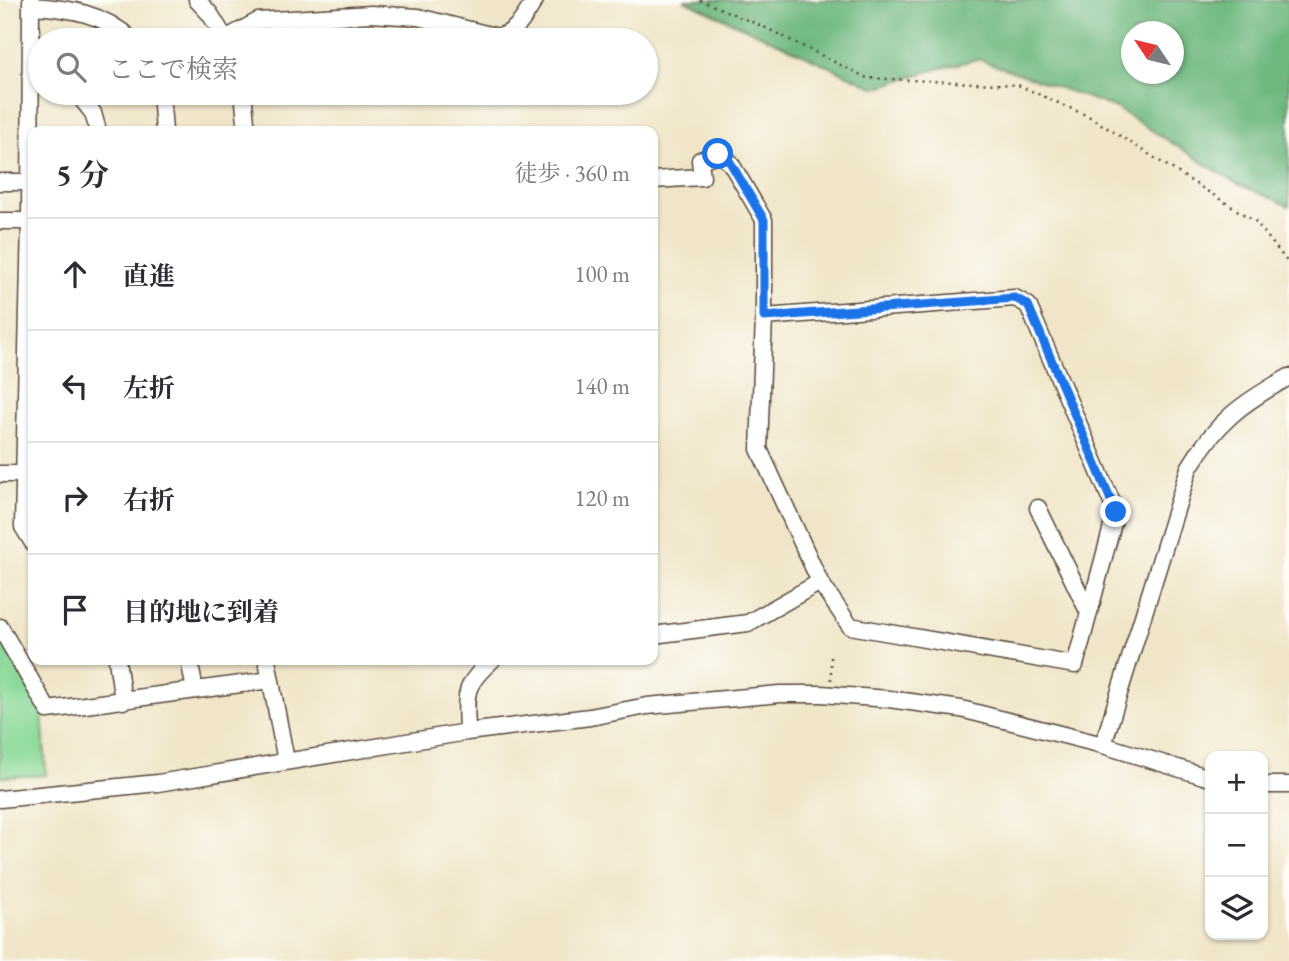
<!DOCTYPE html>
<html lang="ja">
<head>
<meta charset="utf-8">
<style>
	body { margin:0; font-family:"EB Garamond","Noto Serif JP",serif; background:#f2f2f3; color:#2b2b33 }
	.controls { position:absolute; right:21px; bottom:21px; display:grid; overflow:hidden; border-radius:14px; box-shadow:0 2px 5px #0004 }
	.controls button { width:63px; height:63px; display:grid; place-items:center; padding:0; border:0; border-bottom:2px solid #e1e1e2; background:#fff; color:#2b2b33; font:35px sans-serif }
	.compass { position:absolute; left:1121px; top:21px; width:63px; height:63px; border-radius:50%; background:#fff; box-shadow:0 2px 5px #0004; rotate:305deg }
	.stop { position:absolute; width:21px; height:21px; margin:-16px; border:5px solid #1a73e8; border-radius:50%; background:#fff }
	.stop.end { background:#1a73e8; border-color:#fff; box-shadow:0 2px 7px #0008 }
	.list { margin:0; padding:0; list-style:none }
	h2 { display:flex; justify-content:space-between; align-items:center; height:91px; margin:0; padding:0 28px; font-size:30px }
	h2 small { font-size:23px; font-weight:400; color:#7c7c81 }
	.list li { display:grid; grid-template-columns:46px 1fr auto; gap:21px; align-items:center; box-sizing:border-box; height:112px; padding:0 28px; border-top:2px solid #e1e1e2 }
	.list b { display:block; font-size:26px; white-space:nowrap }
	.list em { font-size:23px; font-style:normal; color:#7c7c81 }
	.icon { flex:none; width:38px; height:38px; fill:none; stroke:currentColor; stroke-width:2; stroke-linecap:round; stroke-linejoin:round }
	.map { position:relative; flex:none; width:1289px; height:961px; overflow:hidden }
	.search { position:absolute; background:#fff; box-shadow:0 2px 5px #0004; left:28px; top:28px; width:630px; height:77px; display:flex; align-items:center; gap:18px; box-sizing:border-box; padding:0 24px; border-radius:38px; color:#7c7c81; font-size:26px }
	.panel { position:absolute; background:#fff; box-shadow:0 2px 5px #0004; left:28px; top:126px; width:630px; height:539px; border-radius:14px }
	.map>svg:first-child { display:block }
</style>
</head>
<body>
<div class="map">
<svg width="1289" height="961" viewBox="0 0 1289 961">
	<rect width="100%" height="100%" fill="#fdfcf7"/>
	<filter id="ink" filterUnits="userSpaceOnUse"><feTurbulence type="fractalNoise" baseFrequency=".0143" numOctaves="2"/><feDisplacementMap in="SourceGraphic" scale="14" xChannelSelector="R" yChannelSelector="G"/><feConvolveMatrix kernelMatrix="1 2 1 2 8 2 1 2 1" color-interpolation-filters="sRGB"/></filter>
	<filter id="wash" filterUnits="userSpaceOnUse"><feTurbulence type="fractalNoise" baseFrequency=".00686" numOctaves="4" result="noise"/><feDisplacementMap in="SourceGraphic" scale="28" xChannelSelector="R" yChannelSelector="G"/><feGaussianBlur stdDeviation="1.57" result="paint"/><feColorMatrix in="noise" values="0 0 0 0 0 0 0 0 0 0 0 0 0 0 0 0 0 1.4 0 .05"/><feComposite in="paint" operator="in"/></filter>
	<g filter="url(#wash)">
		<rect width="100%" height="100%" fill="#f0e5c8"/>
		<path fill="#88d898" stroke="#62815b" stroke-width="2" d="M 0,637 L 42,709 L 46,775 L 0,777 Z"/>
		<path fill="#6eb880" stroke="#54714f" stroke-width="2" fill-rule="evenodd" d="M 684,0 L 1289,0 L 1289,206 L 1236,183 L 1116,108 L 978,59 L 922,73 L 876,88 ZM 1132,32 L 1174,32 L 1174,74 L 1132,74 Z"/>
	</g>
	<g filter="url(#ink)">
		<g fill="none" stroke-linecap="round" stroke-linejoin="round">
			<g stroke="#564638" stroke-width="19">
				<path id="minor" d="M 31,0 L 30,221 L 23,527 L 33,543
					M 197,0 L 210,14 L 226,40
					M 31,6 C 69,8 103,13 132,40
					M 225,39 L 258,21 L 371,14 L 418,17 L 498,37 C 518,32 524,17 535,0
					M 77,93 L 93,113 L 98,131
					M 161,93 L 164,131
					M 243,93 L 247,131
					M 653,180 L 702,177 L 700,160 L 718,154 L 730,162 L 764,220 L 764,317 L 759,449 L 820,582 L 850,626 L 1075,665 L 1116,512 L 1028,305 L 1015,298 L 764,317
					M 0,182 L 30,182
					M 0,221 L 30,221
					M 0,474 L 23,474
					M 1038,508 L 1089,613
					M 0,627 L 48,710 L 270,680
					M 653,635 L 748,623 L 820,582
					M 117,660 L 123,701
					M 189,660 L 195,690
					M 267,660 L 286,761
					M 467,732 C 466,694 462,687 492,660
					M 1103,745 L 1189,468 C 1217,421 1242,403 1289,377
					M 1263,785 L 1289,785
					M 0,799 L 158,783 L 467,732 L 590,717 L 647,706 L 780,694 L 821,694 L 889,699 L 961,709 L 1103,745 L 1210,778"/>
			</g>
			<path stroke="#564638" stroke-width="2.5" stroke-dasharray="2 5" stroke-linecap="butt" d="M 700,0 L 764,27 L 867,78 L 1018,85 L 1090,117 L 1256,222 L 1289,264
				M 831,657 L 831,681"/>
			<use href="#minor" stroke="#fff" stroke-width="16"/>
		</g>
	</g>
	<g fill="none" stroke-linecap="round" stroke-linejoin="round" filter="url(#ink)">
		<path stroke="#1a73e8" stroke-width="9" d="M 718,154 L 730,162 L 764,220 L 764,317 L 1015,298 L 1028,305 L 1116,512"/>
	</g>
</svg>
<div class="controls">
<button>+</button>
<button>−</button>
<button><svg class="icon" aria-label="layers" viewBox="0 0 24 24"><path d="M12 4l9 5-9 5-9-5zM3 14l9 5 9-5"/></svg></button>
</div>
<svg class="compass" viewBox="-18 -18 36 36"><path d="M0-13l5 13h-10z" fill="#e53935"/><path d="M0 13l5-13h-10z" fill="#7c7c81"/></svg>
<div class="stop" style="left:718px;top:154px"></div>
<div class="stop end" style="left:1116px;top:512px"></div>
<div class="search"><svg class="icon" aria-label="search" viewBox="0 0 24 24"><circle cx="10" cy="10" r="6"/><path d="M15 15l6 6"/></svg>ここで検索</div>
<section class="panel">
<h2>5 分<small>徒歩 · 360 m</small></h2>
<ul class="list">
<li><svg class="icon" aria-label="ahead" viewBox="0 0 24 24"><path d="M12 20V5M6 11l6-6 6 6"/></svg><div><b>直進</b></div><em>100 m</em></li>
<li><svg class="icon" aria-label="left" viewBox="0 0 24 24"><path d="M17 20v-9H6M10 6l-5 5 5 5"/></svg><div><b>左折</b></div><em>140 m</em></li>
<li><svg class="icon" aria-label="right" viewBox="0 0 24 24"><path d="M7 20v-9h11M14 6l5 5-5 5"/></svg><div><b>右折</b></div><em>120 m</em></li>
<li><svg class="icon" aria-label="arrive" viewBox="0 0 24 24"><path d="M6 21V4h12l-3 4 3 4H6"/></svg><div><b>目的地に到着</b></div></li>
</ul>
</section>
</div>
</body>
</html>
